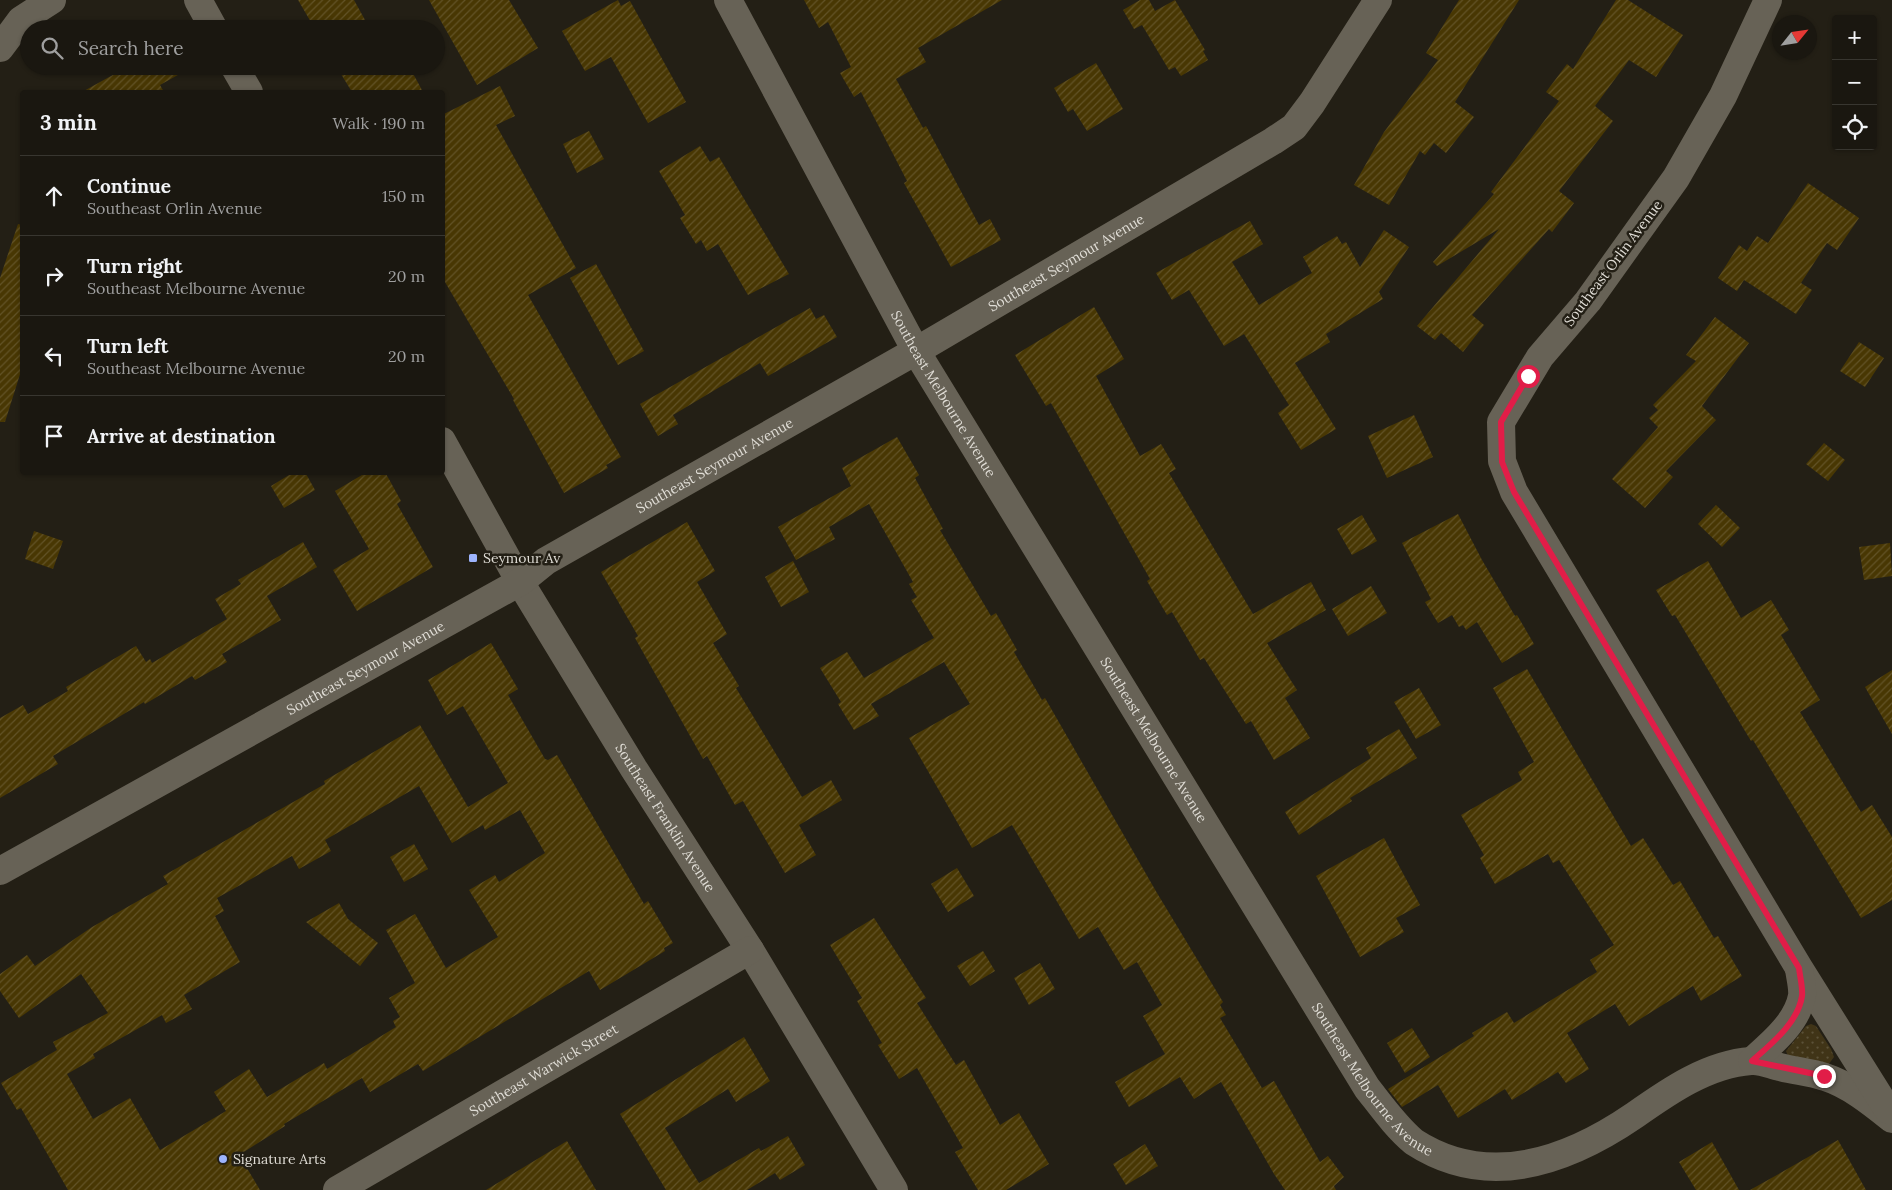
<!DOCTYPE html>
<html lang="en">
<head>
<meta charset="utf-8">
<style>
	body { margin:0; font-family:Lora,serif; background:#27241e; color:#f1f3f6 }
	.controls { position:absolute; right:15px; top:15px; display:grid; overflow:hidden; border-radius:5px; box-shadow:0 1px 4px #0004 }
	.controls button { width:45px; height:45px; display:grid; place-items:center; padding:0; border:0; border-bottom:1px solid #383630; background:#1a1710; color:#f1f3f6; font:25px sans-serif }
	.compass { position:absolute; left:1772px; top:15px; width:45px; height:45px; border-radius:50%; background:#1a1710; box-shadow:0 1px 4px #0004; rotate:60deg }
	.stop { position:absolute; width:15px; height:15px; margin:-11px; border:4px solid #e11d48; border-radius:50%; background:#fff }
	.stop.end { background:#e11d48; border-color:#fff; box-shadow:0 1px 5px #0008 }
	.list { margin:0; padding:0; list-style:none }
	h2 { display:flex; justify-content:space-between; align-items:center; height:65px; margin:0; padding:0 20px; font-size:21px }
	h2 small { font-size:16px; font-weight:400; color:#9f9f9f }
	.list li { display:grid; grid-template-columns:32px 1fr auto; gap:15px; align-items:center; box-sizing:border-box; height:80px; padding:0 20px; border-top:1px solid #383630 }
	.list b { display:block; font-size:19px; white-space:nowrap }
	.list p { margin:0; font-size:16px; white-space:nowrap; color:#9f9f9f }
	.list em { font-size:16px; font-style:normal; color:#9f9f9f }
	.icon { flex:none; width:28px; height:28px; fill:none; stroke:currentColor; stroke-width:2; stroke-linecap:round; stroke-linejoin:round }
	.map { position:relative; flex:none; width:1892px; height:1190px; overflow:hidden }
	.search { position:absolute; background:#1a1710; box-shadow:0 1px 4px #0004; left:20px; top:20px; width:425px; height:55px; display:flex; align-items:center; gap:12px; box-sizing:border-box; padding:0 18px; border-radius:28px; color:#9f9f9f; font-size:19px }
	.panel { position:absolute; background:#1a1710; box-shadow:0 1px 4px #0004; left:20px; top:90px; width:425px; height:385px; border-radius:5px }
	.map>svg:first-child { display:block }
</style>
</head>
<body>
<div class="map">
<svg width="1892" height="1190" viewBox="0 0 1892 1190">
	<defs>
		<pattern id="park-dots" width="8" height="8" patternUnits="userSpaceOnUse" patternTransform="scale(1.25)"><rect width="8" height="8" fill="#403417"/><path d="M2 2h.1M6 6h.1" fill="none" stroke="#5b5138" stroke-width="1.8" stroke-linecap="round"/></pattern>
		<pattern id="building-hatch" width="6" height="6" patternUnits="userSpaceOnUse" patternTransform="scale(1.25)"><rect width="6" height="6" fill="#483703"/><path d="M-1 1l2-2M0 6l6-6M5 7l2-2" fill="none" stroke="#625327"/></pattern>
	</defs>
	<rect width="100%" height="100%" fill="#231f15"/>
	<path fill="url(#park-dots)" d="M 1811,1024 L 1816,1026 L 1831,1049 L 1834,1057 L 1828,1065 L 1788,1056 L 1786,1051 L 1806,1026 Z"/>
	<path fill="url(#building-hatch)" fill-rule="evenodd" d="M 298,0 L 354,0 L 370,29 L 315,29 Z
		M 429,0 L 509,0 L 538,48 L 477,85 Z
		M 618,0 L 621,6 L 630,1 L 686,102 L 648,123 L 611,57 L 585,71 L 562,31 Z
		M 804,0 L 1002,0 L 918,48 L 926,62 L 896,79 L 923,128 L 926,126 L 979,225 L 990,219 L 1001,240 L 951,267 L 904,183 L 907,181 L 861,92 L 854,97 L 840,73 L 851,67 L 828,22 L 819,28 Z
		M 1140,0 L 1149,0 L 1155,11 L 1175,0 L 1205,50 L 1203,51 L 1208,60 L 1181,76 L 1175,67 L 1169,70 L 1142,25 L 1134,29 L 1123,10 Z
		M 1459,0 L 1519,0 L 1455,102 L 1474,117 L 1446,153 L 1434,143 L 1425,155 L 1420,151 L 1389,205 L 1354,185 L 1384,132 L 1438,60 L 1426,53 Z
		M 1616,0 L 1628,0 L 1683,35 L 1656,77 L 1629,60 L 1595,106 L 1613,121 L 1559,191 L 1574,203 L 1552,232 L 1549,229 L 1472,315 L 1484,325 L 1463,352 L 1441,333 L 1435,340 L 1417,326 L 1499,229 L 1437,266 L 1433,262 L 1494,194 L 1491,192 L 1559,101 L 1546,92 L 1567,64 L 1573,69 Z
		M 1096,63 L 1123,109 L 1087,131 L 1073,109 L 1068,112 L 1054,88 Z
		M 129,66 L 194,66 L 160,85 L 164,92 L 82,92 Z
		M 336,66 L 409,66 L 423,92 L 352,92 Z
		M 500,86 L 515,116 L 496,125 L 576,268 L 528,295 L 621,457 L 606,465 L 608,468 L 564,493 L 513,400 L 514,399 L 442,277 L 442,115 Z
		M 589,131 L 604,159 L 577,173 L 563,144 Z
		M 700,146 L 710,162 L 719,157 L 789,274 L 748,295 L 718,244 L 707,251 L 701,240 L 696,244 L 680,218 L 685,215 L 659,171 Z
		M 1808,183 L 1859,218 L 1837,250 L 1827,243 L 1801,283 L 1812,290 L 1796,314 L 1744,280 L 1737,291 L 1718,278 L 1739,245 L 1747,251 L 1757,236 L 1768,243 Z
		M 1250,221 L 1263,244 L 1232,262 L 1259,305 L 1312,273 L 1303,257 L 1337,236 L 1342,244 L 1346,242 L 1360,267 L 1384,230 L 1409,247 L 1379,292 L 1383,299 L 1326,334 L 1330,342 L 1295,363 L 1336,429 L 1301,450 L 1278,413 L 1289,405 L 1244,334 L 1224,346 L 1189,290 L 1172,300 L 1156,273 Z
		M 18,224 L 22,225 L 22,368 L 5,422 L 0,422 L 0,278 Z
		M 596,264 L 644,351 L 618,365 L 570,278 Z
		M 1094,307 L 1124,359 L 1096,376 L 1140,456 L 1161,444 L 1176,469 L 1169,473 L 1253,614 L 1311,582 L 1326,610 L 1267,643 L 1297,690 L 1285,698 L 1310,738 L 1274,760 L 1251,721 L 1246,724 L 1204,658 L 1200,660 L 1172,612 L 1167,615 L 1147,581 L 1150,579 L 1051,403 L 1046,406 L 1015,355 Z
		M 810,308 L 816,319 L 824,315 L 837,337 L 768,376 L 760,363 L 673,415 L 678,424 L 658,436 L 640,404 Z
		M 1715,317 L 1749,343 L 1702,406 L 1716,420 L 1666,471 L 1673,477 L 1645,508 L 1612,479 L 1658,427 L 1649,418 L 1658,410 L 1653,405 L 1696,361 L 1686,355 Z
		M 1859,342 L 1884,358 L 1865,387 L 1840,371 Z
		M 1414,415 L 1433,457 L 1387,478 L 1368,436 Z
		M 897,437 L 919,475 L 915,478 L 943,529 L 940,530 L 991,616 L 996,613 L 1017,650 L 1014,652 L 1042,700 L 1045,698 L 1157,893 L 1223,1002 L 1220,1005 L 1226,1015 L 1220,1018 L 1262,1088 L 1274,1081 L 1320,1162 L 1328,1156 L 1344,1177 L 1334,1186 L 1336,1190 L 1285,1190 L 1274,1174 L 1221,1082 L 1194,1099 L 1180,1077 L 1129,1107 L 1115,1082 L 1165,1054 L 1143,1016 L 1162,1005 L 1137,962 L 1124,970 L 1098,927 L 1079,939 L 1012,825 L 972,848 L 909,738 L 970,704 L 944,662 L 871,704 L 879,716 L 854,730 L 838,704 L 841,702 L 820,668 L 847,652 L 864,678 L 934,638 L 911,600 L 917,597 L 909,584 L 913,582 L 869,504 L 829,527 L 835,539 L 796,560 L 778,527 L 851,486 L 842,468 Z
		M 1824,443 L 1845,460 L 1828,481 L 1806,464 Z
		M 294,472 L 305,472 L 315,490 L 284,508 L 271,486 Z
		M 367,472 L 385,472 L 401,501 L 397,504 L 433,567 L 357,611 L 333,570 L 369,549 L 335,491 Z
		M 1716,505 L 1740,528 L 1722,547 L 1698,524 Z
		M 1458,514 L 1482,560 L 1515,616 L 1517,615 L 1534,644 L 1502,663 L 1477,622 L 1466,630 L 1463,625 L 1459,627 L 1452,615 L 1438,623 L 1425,602 L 1431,599 L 1402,543 Z
		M 1362,515 L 1377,541 L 1352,555 L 1337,529 Z
		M 687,522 L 715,571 L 697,582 L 727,634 L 713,643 L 739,686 L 736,688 L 802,797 L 831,780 L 842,800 L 799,825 L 816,855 L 785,873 L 743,801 L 735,805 L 707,756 L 703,759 L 635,638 L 638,636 L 601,572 Z
		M 34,531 L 63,541 L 53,569 L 25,559 Z
		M 303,542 L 317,567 L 267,596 L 281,620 L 222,654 L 227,662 L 195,680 L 192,676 L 145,704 L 144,702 L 53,756 L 58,764 L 0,798 L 0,718 L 23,705 L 28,714 L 68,691 L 66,687 L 136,646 L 146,662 L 150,659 L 152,663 L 227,619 L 215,599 L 241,584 L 238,580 Z
		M 1890,543 L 1892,576 L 1864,580 L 1859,547 Z
		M 793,561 L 809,592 L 781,607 L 765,577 Z
		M 1708,561 L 1741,618 L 1771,600 L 1789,630 L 1781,635 L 1820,700 L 1800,712 L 1861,812 L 1872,805 L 1892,837 L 1892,900 L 1861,918 L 1753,740 L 1751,741 L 1675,615 L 1672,616 L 1656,590 Z
		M 1371,586 L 1387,613 L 1348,636 L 1332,609 Z
		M 491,643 L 518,689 L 508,695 L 545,759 L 548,760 L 557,755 L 644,904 L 648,901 L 673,943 L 664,948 L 665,951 L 600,990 L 589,971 L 423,1071 L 418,1064 L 370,1092 L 362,1078 L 284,1124 L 285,1126 L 239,1155 L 260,1190 L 68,1190 L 21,1108 L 17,1110 L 1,1083 L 57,1050 L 53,1042 L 108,1013 L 81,974 L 19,1018 L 0,991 L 0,974 L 27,955 L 35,966 L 92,927 L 168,884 L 163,876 L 325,784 L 324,781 L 420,725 L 468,807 L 508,783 L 463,706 L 447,715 L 428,680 ZM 419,786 L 452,843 L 483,825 L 485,830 L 520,810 L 545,853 L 499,882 L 495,875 L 469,890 L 498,937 L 446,968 L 415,914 L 386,930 L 415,983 L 389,998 L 400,1017 L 393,1021 L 396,1027 L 327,1069 L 324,1063 L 267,1097 L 249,1069 L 214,1092 L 226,1111 L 160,1150 L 130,1098 L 93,1119 L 67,1074 L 95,1058 L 93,1054 L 162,1015 L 166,1023 L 192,1009 L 184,995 L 240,962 L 215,916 L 224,911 L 217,898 L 292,856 L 299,869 L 331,851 L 325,840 Z
		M 1527,669 L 1631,846 L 1643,838 L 1673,885 L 1680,881 L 1714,938 L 1718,936 L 1742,976 L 1701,1001 L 1693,986 L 1629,1026 L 1615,1004 L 1567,1033 L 1589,1069 L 1566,1083 L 1558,1072 L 1512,1100 L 1505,1089 L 1458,1118 L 1438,1085 L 1402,1107 L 1388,1089 L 1474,1036 L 1472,1033 L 1507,1012 L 1514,1023 L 1597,972 L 1590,960 L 1614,945 L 1559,860 L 1553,863 L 1548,854 L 1495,884 L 1480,858 L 1484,855 L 1461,815 L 1522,780 L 1518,772 L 1534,762 L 1493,688 Z
		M 1892,670 L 1892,734 L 1865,687 Z
		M 1419,688 L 1441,725 L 1416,739 L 1394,702 Z
		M 1399,729 L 1417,758 L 1350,798 L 1352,801 L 1299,835 L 1285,812 L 1371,758 L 1366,748 Z
		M 1384,838 L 1420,905 L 1396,918 L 1404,932 L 1360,957 L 1316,876 Z
		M 414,844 L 428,869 L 404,882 L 390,857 Z
		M 957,868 L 974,896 L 948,912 L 931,884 Z
		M 339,903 L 348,919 L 378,943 L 360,966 L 306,922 Z
		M 874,918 L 926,998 L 917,1003 L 956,1065 L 964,1060 L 1000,1125 L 1019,1113 L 1049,1164 L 1006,1190 L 978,1190 L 955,1152 L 963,1148 L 917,1068 L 899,1079 L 878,1045 L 882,1043 L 857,1001 L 862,998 L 830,945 Z
		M 983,951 L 995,971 L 970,986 L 957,966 Z
		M 1040,963 L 1055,989 L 1029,1005 L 1014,978 Z
		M 1412,1028 L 1430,1057 L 1405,1073 L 1387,1043 Z
		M 744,1037 L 770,1081 L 736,1102 L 728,1089 L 665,1128 L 699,1183 L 759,1148 L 761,1151 L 788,1136 L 805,1165 L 780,1180 L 775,1173 L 747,1190 L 666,1190 L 620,1114 Z
		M 1838,1140 L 1866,1190 L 1750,1190 L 1782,1172 Z
		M 567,1141 L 596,1190 L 486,1190 Z
		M 1712,1142 L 1739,1190 L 1696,1190 L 1679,1162 Z
		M 1145,1144 L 1158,1166 L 1126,1185 L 1113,1164 Z"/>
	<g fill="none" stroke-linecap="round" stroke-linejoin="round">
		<g stroke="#676256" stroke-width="28">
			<path d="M 198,0 L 214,29"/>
			<path id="s1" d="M 728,0 L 916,351 L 1367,1088 C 1382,1107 1396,1127 1414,1142 C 1488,1190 1568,1161 1635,1115 C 1669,1091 1708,1064 1751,1061 C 1760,1060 1771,1065 1780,1067 C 1795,1071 1811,1072 1825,1077 C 1850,1085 1872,1103 1892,1119"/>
			<path d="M 1768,0 L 1723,96 L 1676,178 L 1588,301 L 1540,357 L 1501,422 L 1502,461 L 1514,492 L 1799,968 L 1888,1110"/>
			<path d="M 0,48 L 21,20 L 52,0"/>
			<path d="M 234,66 L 249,92"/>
			<path id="s2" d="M 442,441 L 520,582 L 634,769 L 750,950 L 894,1190"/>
			<path id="s3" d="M 0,871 L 520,582 L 546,561 L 916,351 L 1273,141 L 1294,127 L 1312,103 L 1378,0"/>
			<path d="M 1752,1061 C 1771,1044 1797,1023 1802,996 C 1803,988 1800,977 1799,969"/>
			<path id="s4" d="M 337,1190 L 750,950"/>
		</g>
	</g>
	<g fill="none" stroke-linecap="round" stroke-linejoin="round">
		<path stroke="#e11d48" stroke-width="6" d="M 1528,376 L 1501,422 L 1502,462 L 1514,492 L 1799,968 C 1800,977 1803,988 1802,996 C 1798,1023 1771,1044 1752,1061 L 1824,1076"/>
	</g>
	<g fill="#9db4fd" stroke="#231f15" stroke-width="2">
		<rect x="468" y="553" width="10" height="10" rx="2.5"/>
		<circle cx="223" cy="1159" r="5"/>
	</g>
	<g text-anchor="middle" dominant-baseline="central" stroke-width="5" stroke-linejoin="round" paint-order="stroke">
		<g font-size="14" fill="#dfdcd5" stroke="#231f15">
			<text stroke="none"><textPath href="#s3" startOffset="1228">Southeast Seymour Avenue</textPath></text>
			<text transform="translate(1613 263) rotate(-53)">Southeast Orlin Avenue</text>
			<text stroke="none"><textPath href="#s1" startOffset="449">Southeast Melbourne Avenue</textPath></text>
			<text stroke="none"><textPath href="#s3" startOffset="822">Southeast Seymour Avenue</textPath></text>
			<text stroke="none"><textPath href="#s3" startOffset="418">Southeast Seymour Avenue</textPath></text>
			<text stroke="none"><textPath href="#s1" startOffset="854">Southeast Melbourne Avenue</textPath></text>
			<text stroke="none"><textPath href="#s2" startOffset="438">Southeast Franklin Avenue</textPath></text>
			<text stroke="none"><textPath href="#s4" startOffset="239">Southeast Warwick Street</textPath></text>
			<text stroke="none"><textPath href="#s1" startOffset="1259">Southeast Melbourne Avenue</textPath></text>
		</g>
		<g font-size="14" fill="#dfdcd5" stroke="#231f15" text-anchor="start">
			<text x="483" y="558">Seymour Av</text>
			<text x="233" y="1159">Signature Arts</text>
		</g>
	</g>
</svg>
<div class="controls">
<button>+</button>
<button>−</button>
<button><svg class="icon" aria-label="locate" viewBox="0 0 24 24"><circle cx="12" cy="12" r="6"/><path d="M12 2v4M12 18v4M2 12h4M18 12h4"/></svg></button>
</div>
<svg class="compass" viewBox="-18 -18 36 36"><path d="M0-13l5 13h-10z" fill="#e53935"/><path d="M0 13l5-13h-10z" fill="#9f9f9f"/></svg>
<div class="stop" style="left:1528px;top:376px"></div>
<div class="stop end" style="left:1824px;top:1076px"></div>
<div class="search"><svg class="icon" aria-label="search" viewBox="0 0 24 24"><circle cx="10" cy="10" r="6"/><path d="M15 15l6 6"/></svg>Search here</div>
<section class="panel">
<h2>3 min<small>Walk · 190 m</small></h2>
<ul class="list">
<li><svg class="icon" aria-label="ahead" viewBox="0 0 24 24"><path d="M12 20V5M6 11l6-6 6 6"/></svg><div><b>Continue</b><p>Southeast Orlin Avenue</p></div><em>150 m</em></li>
<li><svg class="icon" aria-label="right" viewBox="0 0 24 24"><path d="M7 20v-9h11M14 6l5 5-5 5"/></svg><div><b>Turn right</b><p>Southeast Melbourne Avenue</p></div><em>20 m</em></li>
<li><svg class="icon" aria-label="left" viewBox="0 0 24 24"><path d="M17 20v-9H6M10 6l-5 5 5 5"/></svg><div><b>Turn left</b><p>Southeast Melbourne Avenue</p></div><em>20 m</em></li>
<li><svg class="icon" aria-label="arrive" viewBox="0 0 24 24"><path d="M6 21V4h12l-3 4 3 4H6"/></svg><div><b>Arrive at destination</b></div></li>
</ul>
</section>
</div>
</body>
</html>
